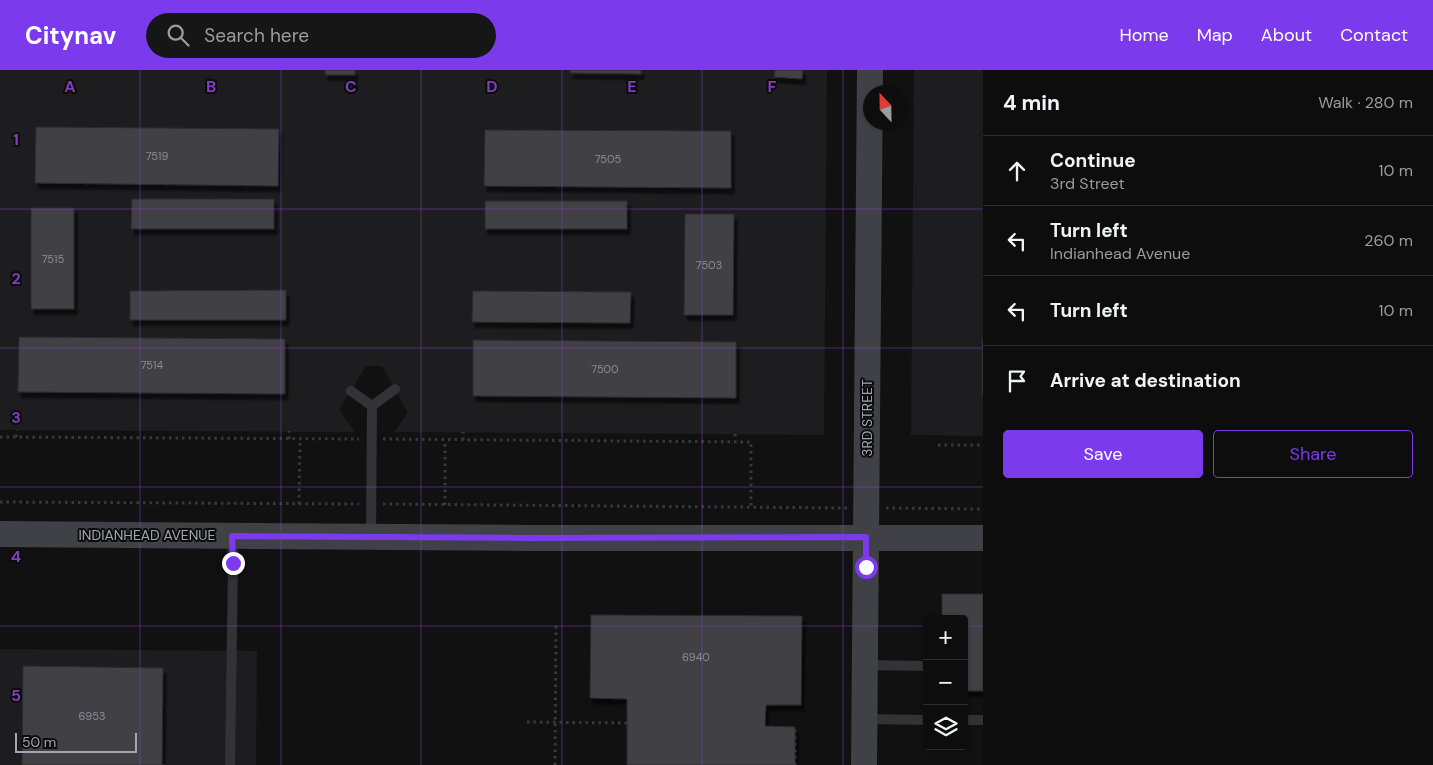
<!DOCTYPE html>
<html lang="en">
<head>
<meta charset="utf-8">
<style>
	body { margin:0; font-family:"DM Sans",sans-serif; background:#161617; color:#f1f3f6 }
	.controls { position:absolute; right:15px; bottom:15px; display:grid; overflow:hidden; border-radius:5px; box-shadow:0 1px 4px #0004 }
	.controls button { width:45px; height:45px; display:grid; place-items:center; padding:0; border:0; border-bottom:1px solid #2d2d2e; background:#0d0d0e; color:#f1f3f6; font:25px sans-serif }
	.compass { position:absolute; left:863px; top:15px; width:45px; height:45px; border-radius:50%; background:#0d0d0e; box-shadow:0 1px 4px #0004; rotate:338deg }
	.scale { position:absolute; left:15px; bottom:12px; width:122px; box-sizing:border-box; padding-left:5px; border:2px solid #a3a6b2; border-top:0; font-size:14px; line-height:18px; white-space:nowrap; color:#a3a6b2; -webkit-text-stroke:4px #0c0c0d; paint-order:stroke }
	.stop { position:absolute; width:15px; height:15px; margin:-11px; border:4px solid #7c3aed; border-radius:50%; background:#fff }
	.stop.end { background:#7c3aed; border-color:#fff; box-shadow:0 1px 5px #0008 }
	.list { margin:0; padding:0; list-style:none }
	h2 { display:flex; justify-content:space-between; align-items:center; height:65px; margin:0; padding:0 20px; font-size:21px }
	h2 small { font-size:16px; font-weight:400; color:#9a9c9e }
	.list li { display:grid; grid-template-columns:32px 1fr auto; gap:15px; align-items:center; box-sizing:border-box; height:70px; padding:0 20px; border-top:1px solid #2d2d2e }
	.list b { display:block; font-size:19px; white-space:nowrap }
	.list p { margin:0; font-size:16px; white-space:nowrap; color:#9a9c9e }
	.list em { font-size:16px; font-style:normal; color:#9a9c9e }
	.actions { display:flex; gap:10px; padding:15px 20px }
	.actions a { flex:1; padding:11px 0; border:1px solid #7c3aed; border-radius:5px; text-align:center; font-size:18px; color:#7c3aed }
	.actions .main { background:#7c3aed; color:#fff }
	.icon { flex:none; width:28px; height:28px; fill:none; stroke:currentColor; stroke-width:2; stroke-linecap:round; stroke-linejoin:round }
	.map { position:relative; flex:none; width:983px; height:695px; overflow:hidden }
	header { display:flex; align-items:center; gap:30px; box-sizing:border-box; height:70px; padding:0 25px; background:#7c3aed; color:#fff }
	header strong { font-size:24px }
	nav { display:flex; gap:28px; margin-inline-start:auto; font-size:18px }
	.search { width:350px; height:45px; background:#161617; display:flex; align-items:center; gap:12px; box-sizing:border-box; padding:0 18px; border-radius:28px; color:#9a9c9e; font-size:19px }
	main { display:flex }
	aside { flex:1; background:#0d0d0e }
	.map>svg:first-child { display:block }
</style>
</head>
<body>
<header>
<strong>Citynav</strong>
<div class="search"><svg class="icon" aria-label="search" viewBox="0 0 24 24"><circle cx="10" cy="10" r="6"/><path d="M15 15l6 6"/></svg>Search here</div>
<nav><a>Home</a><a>Map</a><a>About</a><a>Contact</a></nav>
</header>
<main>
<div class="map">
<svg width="983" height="695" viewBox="0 0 983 695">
	<defs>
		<filter id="shadow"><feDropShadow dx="3" dy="5.5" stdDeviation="1" flood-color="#0009"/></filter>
	</defs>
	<rect width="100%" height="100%" fill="#111112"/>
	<path fill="#1d1d1f" d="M 0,0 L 827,0 L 824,365 L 394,362 L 408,343 L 382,296 L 366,296 L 339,340 L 355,362 L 0,360 Z
		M 914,0 L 983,0 L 983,366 L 911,365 Z
		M 0,579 L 257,581 L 256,695 L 0,695 Z"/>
	<path fill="#404145" stroke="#2c2b2e" filter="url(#shadow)" d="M 325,0 L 355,0 L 355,5 L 325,5 Z
		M 570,0 L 641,0 L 641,4 L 570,3 Z
		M 775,0 L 803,0 L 802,9 L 774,7 Z
		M 36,57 L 279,59 L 278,116 L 35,113 Z
		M 485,60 L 731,61 L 731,118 L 484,116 Z
		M 132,129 L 274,129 L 274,159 L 131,159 Z
		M 485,131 L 627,131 L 627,159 L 485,159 Z
		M 31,138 L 74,138 L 74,239 L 31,239 Z
		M 685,144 L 734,144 L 733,245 L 684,245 Z
		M 286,220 L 286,250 L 130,250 L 130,221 Z
		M 473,221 L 631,222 L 630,253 L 472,252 Z
		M 19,267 L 285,269 L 285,324 L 18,322 Z
		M 982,269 L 983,269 L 983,324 L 982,324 Z
		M 473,270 L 736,272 L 736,328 L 473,326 Z
		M 942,524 L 983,524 L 983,621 L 964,621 L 964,549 L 942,549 Z
		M 591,545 L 802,546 L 801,635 L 766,635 L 765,656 L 795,657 L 795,695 L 627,695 L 627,629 L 590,628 Z
		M 23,596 L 163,598 L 162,695 L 165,695 L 22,695 Z"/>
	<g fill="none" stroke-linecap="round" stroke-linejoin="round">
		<path stroke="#38393e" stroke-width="3" stroke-dasharray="2.5 4" stroke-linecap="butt" d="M 735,364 L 736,371
			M 0,367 L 359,369
			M 16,367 L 17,360
			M 289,369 L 289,361
			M 383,369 L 751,372 L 751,437
			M 463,370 L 463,362
			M 938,375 L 983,375
			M 0,432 L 359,434
			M 299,434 L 300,369
			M 383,434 L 847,438
			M 445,435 L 445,370
			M 886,438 L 983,439
			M 527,652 L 627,653
			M 555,695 L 556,553
			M 795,695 L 795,657"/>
		<path stroke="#323237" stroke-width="10" d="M 351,321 L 372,336 L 395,319
			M 371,466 L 372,336
			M 866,595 L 927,596
			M 866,649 L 927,650
			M 964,650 L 983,650
			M 230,695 L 233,493 L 232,466"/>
		<path stroke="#404147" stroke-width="26" d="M 0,464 L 529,468 L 983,468
			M 864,695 L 870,0"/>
	</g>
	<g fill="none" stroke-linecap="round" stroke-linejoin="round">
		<path stroke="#7c3aed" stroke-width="6" d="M 233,493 L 232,466 L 529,468 L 866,467 L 866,497"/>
	</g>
	<path fill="none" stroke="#813ebd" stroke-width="1" stroke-opacity="0.55" d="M 140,0 L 140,695M 281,0 L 281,695M 421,0 L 421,695M 562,0 L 562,695M 702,0 L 702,695M 843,0 L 843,695M 0,139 L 983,139M 0,278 L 983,278M 0,417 L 983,417M 0,556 L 927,556M 964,556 L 983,556"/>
	<g text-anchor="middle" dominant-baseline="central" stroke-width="4" stroke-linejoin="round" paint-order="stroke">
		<g font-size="11" fill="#8a8d97">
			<text x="157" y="86">7519</text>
			<text x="608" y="89">7505</text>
			<text x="53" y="189">7515</text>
			<text x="709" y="195">7503</text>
			<text x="152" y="295">7514</text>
			<text x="605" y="299">7500</text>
			<text x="696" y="587">6940</text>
			<text x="92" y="646">6953</text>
		</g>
		<g font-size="14" fill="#a3a6b2" stroke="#0c0c0d">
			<text transform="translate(867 348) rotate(-90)">3RD STREET</text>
			<text x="147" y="465">INDIANHEAD AVENUE</text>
		</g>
	</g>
	<g font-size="16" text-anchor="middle" font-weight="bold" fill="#813ebd" stroke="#0c0c0d" stroke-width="4" stroke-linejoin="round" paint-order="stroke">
		<text x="70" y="22">A</text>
		<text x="211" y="22">B</text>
		<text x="351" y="22">C</text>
		<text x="492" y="22">D</text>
		<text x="632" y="22">E</text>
		<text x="772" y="22">F</text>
		<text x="16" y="75">1</text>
		<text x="16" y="214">2</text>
		<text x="16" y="353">3</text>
		<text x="16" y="492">4</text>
		<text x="16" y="631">5</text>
	</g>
</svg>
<div class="controls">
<button>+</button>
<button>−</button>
<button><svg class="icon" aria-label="layers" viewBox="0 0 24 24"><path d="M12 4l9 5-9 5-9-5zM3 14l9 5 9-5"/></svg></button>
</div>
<svg class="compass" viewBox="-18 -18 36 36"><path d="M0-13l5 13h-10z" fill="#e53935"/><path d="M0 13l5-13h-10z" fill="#9a9c9e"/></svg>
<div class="scale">50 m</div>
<div class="stop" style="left:866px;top:497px"></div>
<div class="stop end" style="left:233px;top:493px"></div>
</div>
<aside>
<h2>4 min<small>Walk · 280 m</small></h2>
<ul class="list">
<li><svg class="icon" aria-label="ahead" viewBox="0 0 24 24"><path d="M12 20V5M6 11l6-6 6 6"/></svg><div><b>Continue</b><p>3rd Street</p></div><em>10 m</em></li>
<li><svg class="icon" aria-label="left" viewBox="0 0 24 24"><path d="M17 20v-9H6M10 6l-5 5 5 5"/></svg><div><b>Turn left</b><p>Indianhead Avenue</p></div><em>260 m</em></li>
<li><svg class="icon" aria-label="left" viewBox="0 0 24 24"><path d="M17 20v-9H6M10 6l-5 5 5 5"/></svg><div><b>Turn left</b></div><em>10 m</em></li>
<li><svg class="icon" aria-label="arrive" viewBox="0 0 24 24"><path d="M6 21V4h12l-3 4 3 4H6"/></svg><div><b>Arrive at destination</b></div></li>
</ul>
<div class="actions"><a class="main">Save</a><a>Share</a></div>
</aside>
</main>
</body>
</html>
